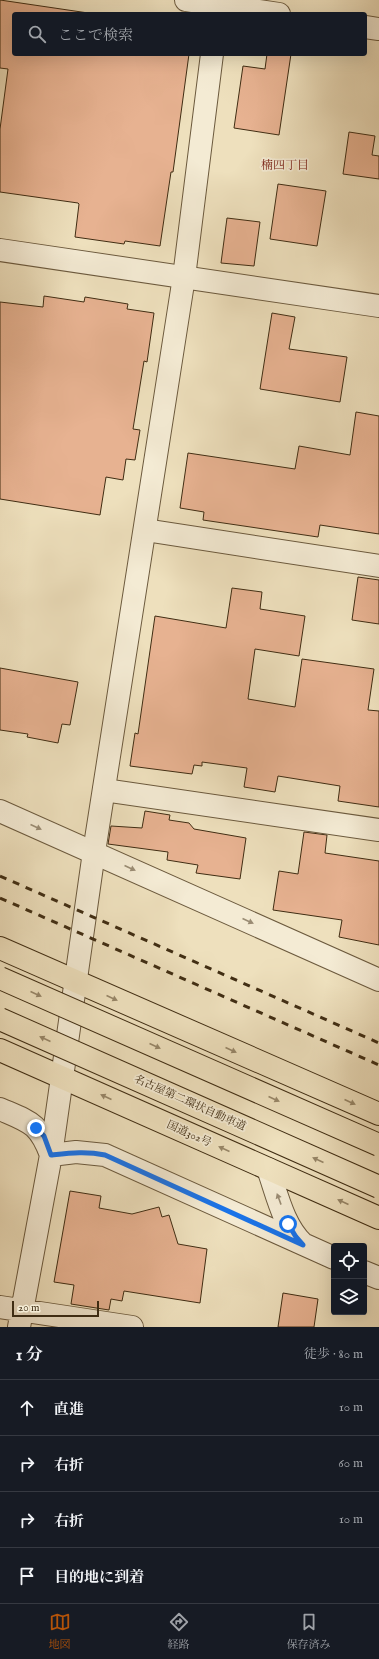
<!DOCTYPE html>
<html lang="ja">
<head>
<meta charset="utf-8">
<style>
	body { margin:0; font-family:"IM FELL English","Noto Serif JP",serif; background:#242831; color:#f1f3f6 }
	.controls { position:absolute; right:12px; bottom:12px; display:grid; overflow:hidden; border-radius:4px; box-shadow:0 4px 16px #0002 }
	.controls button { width:36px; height:36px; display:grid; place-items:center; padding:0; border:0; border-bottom:1px solid #363941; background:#171b24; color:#f1f3f6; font:20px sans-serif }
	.scale { position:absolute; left:12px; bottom:10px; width:87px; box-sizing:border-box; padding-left:4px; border:2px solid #402d13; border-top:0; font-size:11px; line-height:14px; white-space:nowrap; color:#402d13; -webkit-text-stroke:3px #f4ebd4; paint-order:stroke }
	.stop { position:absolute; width:12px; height:12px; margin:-9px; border:3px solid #1a73e8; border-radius:50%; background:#fff }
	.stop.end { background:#1a73e8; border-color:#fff; box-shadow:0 1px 4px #0008 }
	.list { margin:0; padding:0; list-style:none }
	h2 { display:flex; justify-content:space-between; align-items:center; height:52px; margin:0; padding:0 16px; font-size:17px }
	h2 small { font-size:13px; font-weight:400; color:#9ea1a6 }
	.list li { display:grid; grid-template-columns:26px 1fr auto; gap:12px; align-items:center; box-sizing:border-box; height:56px; padding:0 16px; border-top:1px solid #363941 }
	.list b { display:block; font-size:15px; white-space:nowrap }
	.list em { font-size:13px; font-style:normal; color:#9ea1a6 }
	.icon { flex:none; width:22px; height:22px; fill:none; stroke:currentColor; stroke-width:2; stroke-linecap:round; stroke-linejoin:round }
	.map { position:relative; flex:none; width:379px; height:1327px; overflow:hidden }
	.search { position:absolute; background:#171b24; box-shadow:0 4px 16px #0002; left:12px; right:12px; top:12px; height:44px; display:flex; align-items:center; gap:10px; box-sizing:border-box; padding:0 14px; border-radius:4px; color:#9ea1a6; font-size:15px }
	.sheet { height:276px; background:#171b24 }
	nav { display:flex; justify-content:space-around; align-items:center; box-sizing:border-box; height:56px; border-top:1px solid #363941; background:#171b24; font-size:11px; color:#9ea1a6 }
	nav a { display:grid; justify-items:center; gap:2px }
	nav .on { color:#b45309 }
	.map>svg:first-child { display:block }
</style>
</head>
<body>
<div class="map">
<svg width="379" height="1327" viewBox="0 0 379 1327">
	<rect width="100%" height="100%" fill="#eee0bd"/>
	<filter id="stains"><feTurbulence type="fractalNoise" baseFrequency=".005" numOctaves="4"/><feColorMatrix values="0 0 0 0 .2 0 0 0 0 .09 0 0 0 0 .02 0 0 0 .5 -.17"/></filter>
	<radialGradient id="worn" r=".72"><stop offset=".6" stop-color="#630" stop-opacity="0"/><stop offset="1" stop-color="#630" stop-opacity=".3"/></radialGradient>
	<path fill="#e7b291" stroke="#402d13" d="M 0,0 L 95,14 L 14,14 L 14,54 L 189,54 L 173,172 L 171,172 L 160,246 L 125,241 L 124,244 L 75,237 L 79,204 L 78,203 L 0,192 L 0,129 L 8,69 L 0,68 Z
		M 267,54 L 291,54 L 279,135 L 234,128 L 243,66 L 265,69 Z
		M 349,132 L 375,136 L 372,155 L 379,156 L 379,179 L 343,174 Z
		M 278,184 L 326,191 L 317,246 L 270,239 Z
		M 227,218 L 260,222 L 254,266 L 221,263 Z
		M 44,296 L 84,302 L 85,297 L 128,304 L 127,309 L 154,313 L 147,362 L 144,361 L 133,429 L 140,430 L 135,460 L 126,459 L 123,480 L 106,477 L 100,515 L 0,499 L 0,302 L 43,307 Z
		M 272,313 L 295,317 L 289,349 L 347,357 L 340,402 L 260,389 Z
		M 356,412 L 379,416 L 379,534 L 320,525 L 318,537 L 203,520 L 204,512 L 180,508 L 188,453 L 295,469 L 299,446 L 350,455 Z
		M 358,577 L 379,580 L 379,624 L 352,620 Z
		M 232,588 L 262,592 L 260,609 L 305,616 L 299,656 L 255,649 L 248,699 L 295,707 L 302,659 L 374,669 L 368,710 L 379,711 L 379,807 L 338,801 L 340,786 L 278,776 L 275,792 L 244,787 L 247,768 L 202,762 L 202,766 L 194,765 L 192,774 L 130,766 L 135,733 L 138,734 L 155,616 L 226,628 Z
		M 0,668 L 78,682 L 70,725 L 62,724 L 58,743 L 27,737 L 28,734 L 0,730 Z
		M 145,811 L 170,815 L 169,820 L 189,823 L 194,829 L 246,838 L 240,879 L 196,873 L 198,865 L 167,860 L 168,852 L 108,844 L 111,826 L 142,828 Z
		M 304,832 L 327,835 L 325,853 L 379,861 L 379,945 L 339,937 L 342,920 L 273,910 L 279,871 L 298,874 Z
		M 70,1191 L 101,1196 L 99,1208 L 132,1214 L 159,1207 L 162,1217 L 169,1215 L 178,1244 L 207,1249 L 200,1303 L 124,1291 L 122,1301 L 111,1299 L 109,1310 L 71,1304 L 74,1285 L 54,1282 Z
		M 283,1293 L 318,1299 L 314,1327 L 278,1327 Z"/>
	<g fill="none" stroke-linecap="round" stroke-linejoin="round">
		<g stroke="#6c5a3e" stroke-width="24">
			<path id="minor" d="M 186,0 L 279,14
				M 365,27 L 379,29
				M 0,250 L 379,306
				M 145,530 L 379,566
				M 104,790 L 379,830
				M 0,811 L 379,980
				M 0,1109 C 30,1122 39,1123 51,1155 L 19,1327
				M 51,1155 L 76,1152 L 105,1155 L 334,1258
				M 268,1169 C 277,1194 283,1225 303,1244
				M 364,1272 L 379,1278
				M 0,1307 L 132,1327"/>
		</g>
		<g stroke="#6c5a3e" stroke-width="24">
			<path id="tertiary" d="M 218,14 L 219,0
				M 51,1155 L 94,852 L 184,277 L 212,54"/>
		</g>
		<g stroke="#402d13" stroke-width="24">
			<path id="trunk" d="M 0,948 L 379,1114
				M 0,1050 L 379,1218"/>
		</g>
		<use href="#minor" stroke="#f4ebd4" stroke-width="22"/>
		<use href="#tertiary" stroke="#f4ebd4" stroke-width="22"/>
		<use href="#trunk" stroke="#eee0bd" stroke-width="22"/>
		<path stroke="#402d13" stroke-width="3" stroke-dasharray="7 7" stroke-linecap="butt" d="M 0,876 L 379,1043
			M 0,898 L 379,1065"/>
		<g stroke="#402d13" stroke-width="24" stroke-linecap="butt">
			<path id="motorway-bridge" d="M 0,978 L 379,1145
				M 0,1019 L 379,1187"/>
		</g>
		<use href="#motorway-bridge" stroke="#eee0bd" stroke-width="22"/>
	</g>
	<defs><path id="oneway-solid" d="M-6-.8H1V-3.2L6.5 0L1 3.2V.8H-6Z"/></defs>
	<g fill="#9a8c74">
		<use href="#oneway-solid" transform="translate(36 827) rotate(24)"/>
		<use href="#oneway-solid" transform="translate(130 868) rotate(24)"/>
		<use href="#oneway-solid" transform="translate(248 921) rotate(24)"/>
		<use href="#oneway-solid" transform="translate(279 1199) rotate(-110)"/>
	</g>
	<g fill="#978668">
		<use href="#oneway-solid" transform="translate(36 994) rotate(24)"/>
		<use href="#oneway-solid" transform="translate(112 998) rotate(24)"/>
		<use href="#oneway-solid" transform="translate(45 1039) rotate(-156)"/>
		<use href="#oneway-solid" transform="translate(155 1046) rotate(24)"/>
		<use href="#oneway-solid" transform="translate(231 1050) rotate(24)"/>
		<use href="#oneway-solid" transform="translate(106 1097) rotate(-156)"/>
		<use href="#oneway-solid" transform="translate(274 1099) rotate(24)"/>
		<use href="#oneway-solid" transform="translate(350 1102) rotate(24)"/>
		<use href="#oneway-solid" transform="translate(224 1149) rotate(-156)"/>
		<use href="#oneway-solid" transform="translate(318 1160) rotate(-156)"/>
		<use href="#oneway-solid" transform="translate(343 1202) rotate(-156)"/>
	</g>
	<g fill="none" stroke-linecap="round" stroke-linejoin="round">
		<path stroke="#1a73e8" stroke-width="5" d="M 36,1128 L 44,1136 L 51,1155 C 70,1153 86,1151 105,1155 L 303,1245 L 296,1237 L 288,1224"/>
	</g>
	<g text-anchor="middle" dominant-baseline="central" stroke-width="3.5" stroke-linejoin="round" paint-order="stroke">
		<g font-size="11" fill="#402d13" stroke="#f4ebd4">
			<text transform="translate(190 1103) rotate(24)">名古屋第二環状自動車道</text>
			<text transform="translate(189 1134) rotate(24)">国道302号</text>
		</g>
		<g font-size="12" fill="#7a1f14" stroke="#f4ebd4">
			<text x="285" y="165">楠四丁目</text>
		</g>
	</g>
	<rect width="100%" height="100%" filter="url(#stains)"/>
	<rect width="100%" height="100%" fill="url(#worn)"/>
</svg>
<div class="controls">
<button><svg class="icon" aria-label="locate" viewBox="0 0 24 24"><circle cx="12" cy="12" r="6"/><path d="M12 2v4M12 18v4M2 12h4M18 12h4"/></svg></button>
<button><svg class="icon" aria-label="layers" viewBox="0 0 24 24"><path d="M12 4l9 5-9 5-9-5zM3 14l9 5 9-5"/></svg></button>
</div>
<div class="scale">20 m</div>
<div class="stop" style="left:288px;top:1224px"></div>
<div class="stop end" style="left:36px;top:1128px"></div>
<div class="search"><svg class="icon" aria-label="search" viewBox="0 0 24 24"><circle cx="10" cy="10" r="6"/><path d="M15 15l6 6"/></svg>ここで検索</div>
</div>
<section class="sheet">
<h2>1 分<small>徒歩 · 80 m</small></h2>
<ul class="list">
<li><svg class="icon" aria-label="ahead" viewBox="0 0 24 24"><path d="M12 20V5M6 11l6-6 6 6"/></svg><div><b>直進</b></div><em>10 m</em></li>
<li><svg class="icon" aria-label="right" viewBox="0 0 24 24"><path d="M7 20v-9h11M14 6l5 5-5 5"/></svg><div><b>右折</b></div><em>60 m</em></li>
<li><svg class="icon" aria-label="right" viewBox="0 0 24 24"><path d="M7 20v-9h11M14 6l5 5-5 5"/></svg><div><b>右折</b></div><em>10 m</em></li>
<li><svg class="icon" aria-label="arrive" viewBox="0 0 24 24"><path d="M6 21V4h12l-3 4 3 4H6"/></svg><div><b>目的地に到着</b></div></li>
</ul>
</section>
<nav>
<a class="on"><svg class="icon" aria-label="map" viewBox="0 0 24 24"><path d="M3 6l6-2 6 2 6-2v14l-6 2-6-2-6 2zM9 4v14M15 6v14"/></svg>地図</a>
<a><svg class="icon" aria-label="directions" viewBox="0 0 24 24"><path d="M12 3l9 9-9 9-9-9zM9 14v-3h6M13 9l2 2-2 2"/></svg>経路</a>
<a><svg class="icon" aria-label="saved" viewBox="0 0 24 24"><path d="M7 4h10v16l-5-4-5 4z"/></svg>保存済み</a>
</nav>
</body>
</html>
